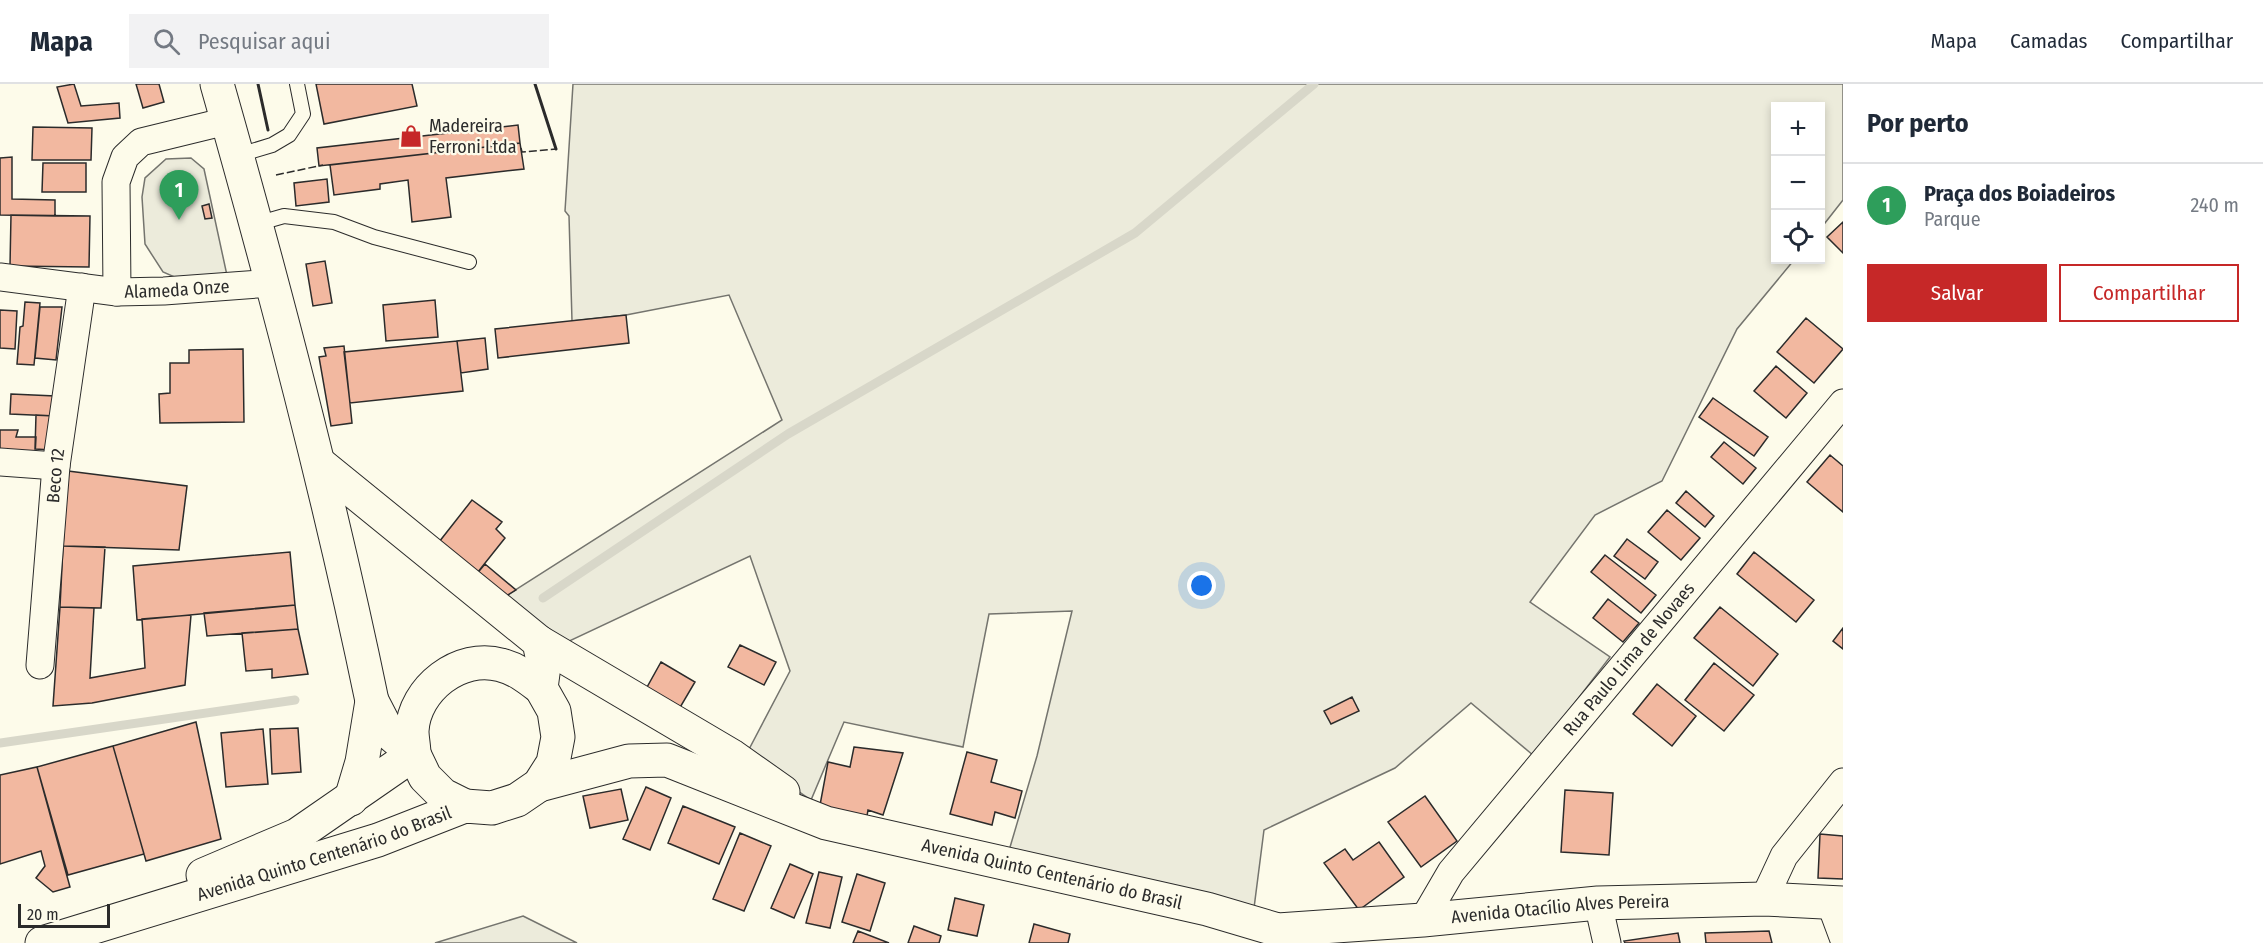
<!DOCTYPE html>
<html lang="pt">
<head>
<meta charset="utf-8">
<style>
	body { margin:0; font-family:"Fira Sans Condensed",sans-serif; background:#f2f2f3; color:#1f2937 }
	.controls { position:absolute; right:18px; top:18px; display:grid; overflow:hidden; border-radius:0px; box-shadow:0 3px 9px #0003 }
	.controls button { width:54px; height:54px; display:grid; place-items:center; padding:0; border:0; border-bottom:2px solid #e0e1e3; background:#fff; color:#1f2937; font:30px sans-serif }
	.scale { position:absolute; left:18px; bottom:15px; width:92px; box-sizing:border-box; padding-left:6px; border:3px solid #2b2b2b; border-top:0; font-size:16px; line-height:21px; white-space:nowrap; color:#2b2b2b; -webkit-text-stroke:4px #fdfbea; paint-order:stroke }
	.you { position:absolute; left:1202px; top:502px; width:21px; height:21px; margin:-15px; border:4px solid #fff; border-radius:50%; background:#1a73e8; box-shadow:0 0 0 9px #1a73e833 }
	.badge { display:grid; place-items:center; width:39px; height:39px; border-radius:50%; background:#c62828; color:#fff; font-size:20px; font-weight:700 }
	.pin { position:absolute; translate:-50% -50px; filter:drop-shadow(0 2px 3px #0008) }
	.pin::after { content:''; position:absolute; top:32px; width:21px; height:18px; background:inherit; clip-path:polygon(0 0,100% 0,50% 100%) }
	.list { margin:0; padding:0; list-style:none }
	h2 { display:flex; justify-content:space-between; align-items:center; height:78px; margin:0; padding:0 24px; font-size:26px }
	h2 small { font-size:20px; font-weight:400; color:#747a83 }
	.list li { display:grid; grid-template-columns:39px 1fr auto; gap:18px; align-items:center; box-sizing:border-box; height:84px; padding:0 24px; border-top:2px solid #e0e1e3 }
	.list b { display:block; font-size:22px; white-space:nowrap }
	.list p { margin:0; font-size:20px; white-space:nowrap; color:#747a83 }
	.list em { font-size:20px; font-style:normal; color:#747a83 }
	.actions { display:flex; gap:12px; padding:18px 24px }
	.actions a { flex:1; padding:14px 0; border:2px solid #c62828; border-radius:0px; text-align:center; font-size:21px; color:#c62828 }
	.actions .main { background:#c62828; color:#fff }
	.icon { flex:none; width:33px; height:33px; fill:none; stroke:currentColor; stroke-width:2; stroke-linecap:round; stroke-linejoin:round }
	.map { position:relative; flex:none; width:1843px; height:859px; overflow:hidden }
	header { display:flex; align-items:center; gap:36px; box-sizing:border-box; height:84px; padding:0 30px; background:#fff; border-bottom:2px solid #e0e1e3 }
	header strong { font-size:28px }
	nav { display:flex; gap:33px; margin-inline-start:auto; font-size:21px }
	.search { width:420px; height:54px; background:#f2f2f3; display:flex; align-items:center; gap:15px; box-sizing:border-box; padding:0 21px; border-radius:0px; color:#747a83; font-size:22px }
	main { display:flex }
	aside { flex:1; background:#fff }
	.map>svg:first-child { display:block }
</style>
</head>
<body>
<header>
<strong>Mapa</strong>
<div class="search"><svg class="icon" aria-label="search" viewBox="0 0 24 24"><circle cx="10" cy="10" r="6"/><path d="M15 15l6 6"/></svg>Pesquisar aqui</div>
<nav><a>Mapa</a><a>Camadas</a><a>Compartilhar</a></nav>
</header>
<main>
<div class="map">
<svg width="1843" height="859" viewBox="0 0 1843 859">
	<rect width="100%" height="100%" fill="#fdfbea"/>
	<path fill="#ecebdb" stroke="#74746e" stroke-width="1.5" d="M 573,0 L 1843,0 L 1843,116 L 1821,144 L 1820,22 L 1776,22 L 1776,176 L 1794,176 L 1737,245 L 1662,397 L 1595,431 L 1530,518 L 1610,573 L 1534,672 L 1471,619 L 1395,684 L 1264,746 L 1254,824 L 1008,770 L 1037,672 L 1072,527 L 989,530 L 963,663 L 844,638 L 811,716 L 746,671 L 790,587 L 750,472 L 561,561 L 495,519 L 782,336 L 729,211 L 626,231 L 572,237 L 569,132 L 565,127 Z
		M 191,74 L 204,85 L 228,196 L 179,195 L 163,188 L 145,160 L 142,113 L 145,94 L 166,75 Z
		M 523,832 L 577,859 L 435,859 Z"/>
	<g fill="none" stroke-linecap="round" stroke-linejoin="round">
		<path stroke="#d8d7c9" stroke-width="9" d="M 543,514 L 788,350 L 1135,149 L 1314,0
			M 0,659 L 295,616"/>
	</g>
	<path fill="#f2b8a0" stroke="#2b2b2b" stroke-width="1.5" d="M 74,0 L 81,22 L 119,19 L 120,34 L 68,39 L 57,3 Z
		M 136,0 L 159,0 L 164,18 L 143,24 Z
		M 316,0 L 412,0 L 417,22 L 324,40 Z
		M 518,41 L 520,59 L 319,82 L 317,64 Z
		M 33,43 L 92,44 L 91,76 L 32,76 Z
		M 520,59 L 524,85 L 446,94 L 451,133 L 412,138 L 408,96 L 380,100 L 380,105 L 334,111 L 330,81 Z
		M 12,73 L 12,115 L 55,116 L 55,132 L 0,131 L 0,74 Z
		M 43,79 L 86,79 L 86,108 L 42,108 Z
		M 327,95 L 329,118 L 296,122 L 294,99 Z
		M 209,120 L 212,134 L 205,135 L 202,122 Z
		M 11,131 L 90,132 L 89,183 L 10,182 Z
		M 1843,138 L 1843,169 L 1827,153 Z
		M 325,177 L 332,219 L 313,222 L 306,180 Z
		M 435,216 L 438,253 L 386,257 L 383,221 Z
		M 25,218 L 40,219 L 34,281 L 17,280 L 20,243 L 23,242 Z
		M 40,223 L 62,223 L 56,276 L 35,274 Z
		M 0,226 L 17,227 L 15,265 L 0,264 Z
		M 626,231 L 629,259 L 498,274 L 495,245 Z
		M 1806,234 L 1843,265 L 1814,299 L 1777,268 Z
		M 485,254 L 488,285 L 461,289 L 457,257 Z
		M 457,257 L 463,307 L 350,319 L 344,268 Z
		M 344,262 L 352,339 L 331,342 L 319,273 L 326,272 L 324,264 Z
		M 243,265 L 244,338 L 160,339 L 159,310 L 170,309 L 170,279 L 189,279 L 189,266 Z
		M 1776,282 L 1807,309 L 1786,334 L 1754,307 Z
		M 11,310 L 55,312 L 54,332 L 10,330 Z
		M 1713,314 L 1768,353 L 1754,372 L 1699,333 Z
		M 36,331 L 54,332 L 52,366 L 35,365 Z
		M 0,346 L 18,346 L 16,353 L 36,353 L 35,372 L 0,366 Z
		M 1724,358 L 1756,384 L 1743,400 L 1711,373 Z
		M 1830,371 L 1843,382 L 1843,428 L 1807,398 Z
		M 68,387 L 187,402 L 179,466 L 63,462 Z
		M 1686,407 L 1714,432 L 1705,443 L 1676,419 Z
		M 472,416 L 502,438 L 496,445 L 505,454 L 470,498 L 432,467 Z
		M 1667,426 L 1700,454 L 1681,476 L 1648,448 Z
		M 1627,455 L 1658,478 L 1645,495 L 1614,472 Z
		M 63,462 L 105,463 L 101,524 L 60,523 Z
		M 290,468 L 295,521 L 137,536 L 133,482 Z
		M 1754,468 L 1814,516 L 1796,538 L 1737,490 Z
		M 1605,471 L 1656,511 L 1641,529 L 1591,488 Z
		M 485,480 L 516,506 L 495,519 L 470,498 Z
		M 1608,515 L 1639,539 L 1623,558 L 1593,534 Z
		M 295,521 L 298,545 L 207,552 L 204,529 Z
		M 60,523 L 94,524 L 90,594 L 145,584 L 142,535 L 191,531 L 185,601 L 92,619 L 53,622 Z
		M 1720,523 L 1778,570 L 1753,602 L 1694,554 Z
		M 1843,544 L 1843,565 L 1833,557 Z
		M 298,545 L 308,590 L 272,594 L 272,585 L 246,587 L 242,549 Z
		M 740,561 L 776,578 L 764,601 L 728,583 Z
		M 661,578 L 695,598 L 675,632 L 641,614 Z
		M 1714,579 L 1754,611 L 1724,647 L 1685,616 Z
		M 1657,600 L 1696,632 L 1672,662 L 1633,630 Z
		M 1352,613 L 1359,627 L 1331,640 L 1324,627 Z
		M 196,638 L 221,755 L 146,777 L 113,662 Z
		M 298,644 L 301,688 L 272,690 L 270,645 Z
		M 263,645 L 268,700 L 226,703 L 221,649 Z
		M 113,662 L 144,770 L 68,791 L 37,683 Z
		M 854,663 L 903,669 L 883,731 L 868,726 L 866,738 L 820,721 L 828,678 L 850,683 Z
		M 967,668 L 997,676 L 991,698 L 1022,707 L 1015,734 L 995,728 L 992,741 L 950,730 Z
		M 37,683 L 70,803 L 53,808 L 36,794 L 45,782 L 41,767 L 0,780 L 0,691 Z
		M 646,703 L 671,714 L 650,766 L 623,755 Z
		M 621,705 L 628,736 L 590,744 L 583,712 Z
		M 1565,706 L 1613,709 L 1609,771 L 1561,768 Z
		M 1425,712 L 1457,757 L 1421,783 L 1388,738 Z
		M 683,722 L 735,743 L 719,780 L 668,759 Z
		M 740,749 L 771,762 L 744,827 L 713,815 Z
		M 1820,750 L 1843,752 L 1843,795 L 1818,794 Z
		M 1379,758 L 1404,793 L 1359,826 L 1324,779 L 1345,765 L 1353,776 Z
		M 790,780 L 813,790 L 794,834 L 771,824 Z
		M 819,788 L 842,793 L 830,844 L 806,839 Z
		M 857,790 L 885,799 L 870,847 L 842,838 Z
		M 955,814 L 984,821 L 977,852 L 948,846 Z
		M 1034,840 L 1070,850 L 1068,859 L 1029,859 Z
		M 914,842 L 941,852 L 939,859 L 908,859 Z
		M 858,847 L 889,859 L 853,859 Z
		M 1769,847 L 1772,859 L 1706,859 L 1705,849 Z
		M 1678,849 L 1680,859 L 1625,859 L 1624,857 Z"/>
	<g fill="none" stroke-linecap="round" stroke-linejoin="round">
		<g stroke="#2b2b2b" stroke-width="16">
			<path id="lane" d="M 239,71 L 272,61 L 289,51 L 303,30 L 297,0
				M 256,140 L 284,132 L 334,138 L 374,153 L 469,178"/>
		</g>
		<g stroke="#2b2b2b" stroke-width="29">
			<g id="street">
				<path id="s1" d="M 0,193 L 117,208 L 164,207 L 272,199"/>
				<path d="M 117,208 L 116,98 L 125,73 L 141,58 L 227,37"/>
				<path d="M 0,378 L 56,382"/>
				<path id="s2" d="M 40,581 L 56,382 L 82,203"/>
				<path d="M 1764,815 L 1784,772 L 1843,698"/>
				<path d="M 1830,818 L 1843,853"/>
				<path d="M 1598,819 L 1607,859"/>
				<path id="s3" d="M 1423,836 L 1451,788 L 1843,319"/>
			</g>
		</g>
		<g stroke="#2b2b2b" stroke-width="35">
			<g id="secondary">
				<path d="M 539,558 L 732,672 L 783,708"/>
				<path id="s4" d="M 539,701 L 629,677 L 667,676 L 826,739 L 1207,825 L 1278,846 L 1423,836 L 1598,819 L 1764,815 L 1843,819"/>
			</g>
		</g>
		<g stroke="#2b2b2b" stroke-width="35">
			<g id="primary">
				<path d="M 217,0 C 275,204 329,409 372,617 L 388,648 L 414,670 L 425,693 L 443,711 L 465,722"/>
				<path d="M 414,670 C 414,663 412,654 412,647 C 414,605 460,569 501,581 C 517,585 528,594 541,604"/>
				<path d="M 351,715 L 362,678 L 372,617"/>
				<path d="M 203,791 L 297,751 L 414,670"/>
				<path id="s5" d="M 42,859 L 378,756 L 465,722 L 492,724 L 517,716 L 539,701 L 553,679 L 558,653 L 554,627 L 541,604 L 544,582 L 539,558 L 320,380"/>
			</g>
		</g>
		<use href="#lane" stroke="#fdfbea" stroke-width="14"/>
		<use href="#street" stroke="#fdfbea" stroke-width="27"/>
		<use href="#secondary" stroke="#fdfbea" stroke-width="33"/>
		<use href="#primary" stroke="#fdfbea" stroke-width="33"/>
		<path stroke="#2b2b2b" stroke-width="1.5" stroke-dasharray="8 3" stroke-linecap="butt" d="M 521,64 L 522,68 L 556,65
			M 276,91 L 323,81"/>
		<path stroke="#2b2b2b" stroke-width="3" d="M 258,0 L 268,46
			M 535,0 L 556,65"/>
	</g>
	<defs>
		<g id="shop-bare" transform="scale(1.8)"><path d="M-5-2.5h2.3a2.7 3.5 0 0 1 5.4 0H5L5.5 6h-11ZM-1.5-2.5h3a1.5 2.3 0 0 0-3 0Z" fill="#c62828" stroke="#fdfbea" stroke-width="2.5" paint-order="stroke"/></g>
	</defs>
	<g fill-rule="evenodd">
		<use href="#shop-bare" x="411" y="52"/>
	</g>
	<g text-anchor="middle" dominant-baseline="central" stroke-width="4.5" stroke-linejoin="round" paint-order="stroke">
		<g font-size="18" fill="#2b2b2b" stroke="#fdfbea" text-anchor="start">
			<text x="429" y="42">Madereira<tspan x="429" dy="21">Ferroni Ltda</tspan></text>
		</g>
		<g font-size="18" fill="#2b2b2b" stroke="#fdfbea">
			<text stroke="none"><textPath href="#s1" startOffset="178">Alameda Onze</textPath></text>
			<text stroke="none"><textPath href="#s2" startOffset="190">Beco 12</textPath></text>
			<text stroke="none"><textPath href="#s3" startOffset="333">Rua Paulo Lima de Novaes</textPath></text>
			<text stroke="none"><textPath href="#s5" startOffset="296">Avenida Quinto Centenário do Brasil</textPath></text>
			<text stroke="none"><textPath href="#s4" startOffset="534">Avenida Quinto Centenário do Brasil</textPath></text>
			<text stroke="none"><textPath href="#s4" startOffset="1050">Avenida Otacílio Alves Pereira</textPath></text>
		</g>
	</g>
</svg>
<div class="controls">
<button>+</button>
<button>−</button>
<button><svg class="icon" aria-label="locate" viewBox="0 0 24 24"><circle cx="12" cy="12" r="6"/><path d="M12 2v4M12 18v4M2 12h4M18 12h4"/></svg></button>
</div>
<div class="scale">20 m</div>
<div class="you"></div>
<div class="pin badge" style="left:179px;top:136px;background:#2e9e5b">1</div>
</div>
<aside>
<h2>Por perto<small></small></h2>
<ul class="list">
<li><span class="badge" style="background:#2e9e5b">1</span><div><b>Praça dos Boiadeiros</b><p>Parque</p></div><em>240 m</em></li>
</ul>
<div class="actions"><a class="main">Salvar</a><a>Compartilhar</a></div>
</aside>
</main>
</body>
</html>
